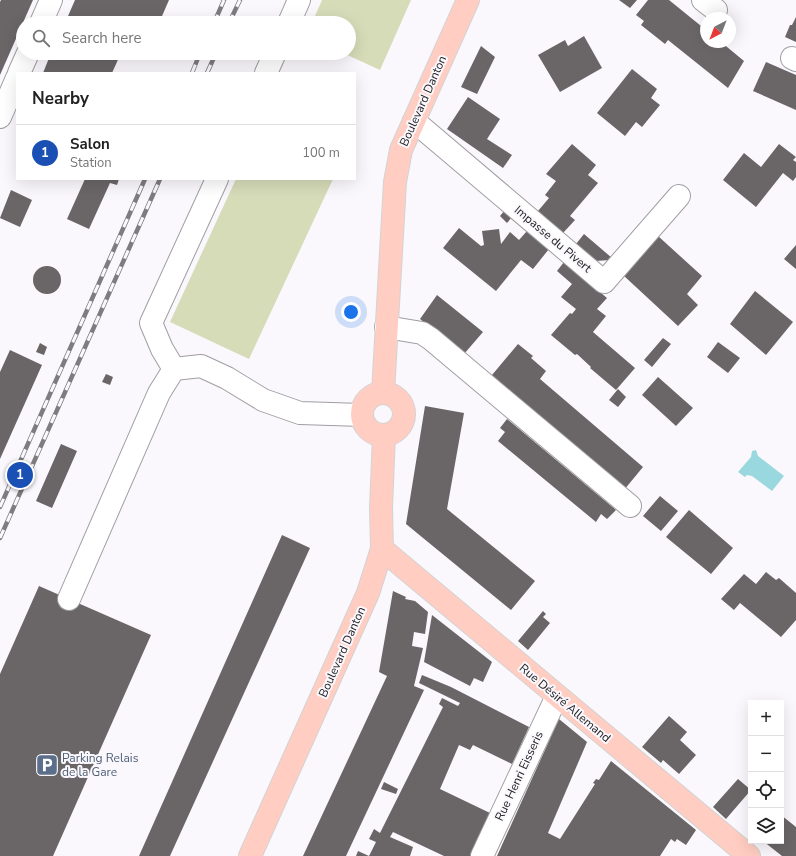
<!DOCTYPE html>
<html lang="en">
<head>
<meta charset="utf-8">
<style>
	body { margin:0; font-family:"Nunito Sans",sans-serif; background:#f6f6f6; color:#222 }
	.controls { position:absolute; right:12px; bottom:12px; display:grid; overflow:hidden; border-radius:0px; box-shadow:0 4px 16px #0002 }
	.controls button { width:36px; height:36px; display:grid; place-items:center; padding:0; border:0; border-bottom:1px solid #e0e0e0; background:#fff; color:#222; font:20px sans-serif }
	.compass { position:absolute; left:700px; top:12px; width:36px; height:36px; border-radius:50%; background:#fff; box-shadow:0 4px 16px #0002; rotate:222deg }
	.you { position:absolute; left:351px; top:312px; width:14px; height:14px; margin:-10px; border:3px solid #fff; border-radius:50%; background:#1a73e8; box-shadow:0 0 0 6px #1a73e833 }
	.badge { display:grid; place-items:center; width:26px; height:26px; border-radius:50%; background:#6e5bd5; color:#fff; font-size:13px; font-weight:700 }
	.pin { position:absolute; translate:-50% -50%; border:2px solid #fff; box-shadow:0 1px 4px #0006 }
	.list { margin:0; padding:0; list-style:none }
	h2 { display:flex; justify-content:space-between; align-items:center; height:52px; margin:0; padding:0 16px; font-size:17px }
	h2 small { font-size:13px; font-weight:400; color:#767676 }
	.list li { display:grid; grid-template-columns:26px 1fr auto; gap:12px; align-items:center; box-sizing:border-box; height:56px; padding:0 16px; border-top:1px solid #e0e0e0 }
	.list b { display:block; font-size:15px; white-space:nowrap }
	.list p { margin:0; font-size:13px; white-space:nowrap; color:#767676 }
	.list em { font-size:13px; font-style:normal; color:#767676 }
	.icon { flex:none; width:22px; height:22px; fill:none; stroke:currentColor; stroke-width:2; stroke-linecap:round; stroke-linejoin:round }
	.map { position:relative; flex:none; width:796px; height:856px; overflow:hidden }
	.search { position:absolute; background:#fff; box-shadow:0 4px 16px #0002; left:16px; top:16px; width:340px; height:44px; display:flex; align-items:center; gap:10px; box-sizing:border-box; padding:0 14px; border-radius:22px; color:#767676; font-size:15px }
	.panel { position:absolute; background:#fff; box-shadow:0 4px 16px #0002; left:16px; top:72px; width:340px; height:108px; border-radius:0px }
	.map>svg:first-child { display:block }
</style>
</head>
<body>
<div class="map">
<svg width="796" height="856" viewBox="0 0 796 856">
	<rect width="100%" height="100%" fill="#faf8fc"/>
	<path fill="#d6dbb8" d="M 322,0 L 411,0 L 380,70 L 343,53 L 349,53 L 349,23 L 312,23 Z
		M 236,179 L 333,179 L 249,359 L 170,322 Z"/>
	<path fill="#9ad8e0" d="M 756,450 L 758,456 L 784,476 L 772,491 L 752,476 L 747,475 L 745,477 L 738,472 L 751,457 L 752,451 Z"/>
	<path fill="#6a6567" d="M 1,0 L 33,0 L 0,75 L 0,2 Z
		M 75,0 L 169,0 L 159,23 L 65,23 Z
		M 619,0 L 637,0 L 630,8 Z
		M 648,0 L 669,0 L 706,30 L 706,42 L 721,42 L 744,61 L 728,88 L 668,40 L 665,44 L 641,25 L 644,21 L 636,15 Z
		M 796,17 L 796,42 L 785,37 L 790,25 L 792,25 Z
		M 584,36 L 602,68 L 560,92 L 538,55 L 565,40 L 568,46 Z
		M 481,46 L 495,57 L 477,94 L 461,87 Z
		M 51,53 L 121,53 L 112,73 L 43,73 Z
		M 766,62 L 796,75 L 796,110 L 753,91 Z
		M 632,69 L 657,89 L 651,98 L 660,105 L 642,127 L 636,122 L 625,136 L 597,113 Z
		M 468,97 L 500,119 L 487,139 L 512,155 L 503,168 L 447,129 Z
		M 572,144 L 596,165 L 588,175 L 598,183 L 570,216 L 575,220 L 563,233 L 538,211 L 549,198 L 545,195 L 556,181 L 546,174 Z
		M 779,144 L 796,157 L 793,160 L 796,162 L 796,177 L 793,181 L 783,173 L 756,207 L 723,180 L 744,153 L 761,167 Z
		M 85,179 L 119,179 L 117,185 L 110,183 L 89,229 L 67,219 Z
		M 11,190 L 32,200 L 20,227 L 0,218 Z
		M 505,210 L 512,217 L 507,223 L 500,216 Z
		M 459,228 L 481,246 L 484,245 L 482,231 L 499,229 L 501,244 L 510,232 L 519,240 L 527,231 L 549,249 L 533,269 L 521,260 L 496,291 L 443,248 Z
		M 584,234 L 612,258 L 611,260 L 595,261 L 576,244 Z
		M 658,236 L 702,276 L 687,294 L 698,305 L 678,326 L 623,275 Z
		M 796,245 L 796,269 L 784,259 Z
		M 564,262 L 607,298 L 597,309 L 606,316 L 593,332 L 635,368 L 616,390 L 590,368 L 591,367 L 577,354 L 575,355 L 551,335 L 570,313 L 572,314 L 576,309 L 561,297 L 572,284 L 557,271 Z
		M33 280a14 14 0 1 1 28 0a14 14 0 1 1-28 0Z
		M 755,291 L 793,322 L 766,355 L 730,324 Z
		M 437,295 L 483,332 L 464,354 L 420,319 Z
		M 663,338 L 671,344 L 652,367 L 644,360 Z
		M 718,342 L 740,358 L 728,373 L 707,357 Z
		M 40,343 L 47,347 L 44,355 L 36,352 Z
		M 518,344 L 533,356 L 531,358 L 546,371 L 540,379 L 643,467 L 624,490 L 492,375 Z
		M 10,350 L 42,365 L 0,459 L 0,372 Z
		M 106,374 L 113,377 L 110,385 L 102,382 Z
		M 658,377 L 693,408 L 676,426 L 642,395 Z
		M 618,389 L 626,397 L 618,407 L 609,400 Z
		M 425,406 L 464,413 L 447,509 L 535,581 L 511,610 L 406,524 Z
		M 507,419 L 616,510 L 607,519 L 601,514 L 596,522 L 498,441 L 505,432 L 500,428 Z
		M 61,444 L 77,451 L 52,508 L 36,501 Z
		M 660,496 L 678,511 L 661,531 L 643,516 Z
		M 689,510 L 733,548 L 711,574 L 666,537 Z
		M 282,535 L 310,548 L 170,856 L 139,856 Z
		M 766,572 L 776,580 L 779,578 L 796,593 L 796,620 L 781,637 L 740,603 L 734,610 L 721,599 L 744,574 L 756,584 Z
		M 39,586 L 151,635 L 53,856 L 0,856 L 0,674 Z
		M 393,591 L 406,597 L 405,599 L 415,601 L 428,612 L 425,634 L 414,632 L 412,646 L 423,648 L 414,686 L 424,690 L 346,856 L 303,856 L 387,676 L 379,672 Z
		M 543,611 L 546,614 L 543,617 L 550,623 L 528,650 L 518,641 Z
		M 432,615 L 492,662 L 483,682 L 474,678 L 470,686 L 424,662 Z
		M 422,675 L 451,687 L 529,727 L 512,764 L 473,745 L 470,750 L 459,745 L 440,789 L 490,813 L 470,856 L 444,856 L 393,832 L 390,837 L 413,847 L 410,856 L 356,856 L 358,851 L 369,856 L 376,842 L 369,839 L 374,829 L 380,833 L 443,707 L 439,704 L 442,698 L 458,706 L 460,703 L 419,683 Z
		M 669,716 L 687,732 L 680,740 L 696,755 L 679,774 L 663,760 L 661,763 L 642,747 Z
		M 559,719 L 587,742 L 548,833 L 560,839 L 595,784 L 593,783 L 596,779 L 599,780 L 611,761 L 696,830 L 686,845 L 677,839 L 675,842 L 671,839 L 660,856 L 497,856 Z
		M 738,779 L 751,790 L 726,819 L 713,807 Z
		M 384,782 L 398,789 L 396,794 L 381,789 Z
		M 781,815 L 796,827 L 796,856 L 782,856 L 763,841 L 781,841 Z"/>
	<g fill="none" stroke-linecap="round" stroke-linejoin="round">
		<g stroke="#a09ea2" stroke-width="24">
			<path id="minor" d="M 703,0 L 716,10
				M 41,23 L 51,0
				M 289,23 L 299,0
				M 792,58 L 796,60
				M 19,73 L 28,53
				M 266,73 L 275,53
				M 0,117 L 17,78
				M 414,121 L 604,282 L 679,196
				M 386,327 L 422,333 L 431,339 L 630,506
				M 174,369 L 162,349 L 151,323 L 217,179
				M 69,599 L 159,393 L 174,369 L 201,366 L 227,378 L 263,400 L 300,413 L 362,415
				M 482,856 L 557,696"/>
		</g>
		<g stroke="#d3d3d3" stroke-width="24">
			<path id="major" d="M362 414a21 21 0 1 1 42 0a21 21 0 1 1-42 0Z
				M 383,393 L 395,182 L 401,150 L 468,0
				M 382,549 L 749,856
				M 250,856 L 368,593 L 382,549 L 381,508 L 384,435"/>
		</g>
		<use href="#minor" stroke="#fff" stroke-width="22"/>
		<use href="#major" stroke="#ffcdc2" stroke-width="22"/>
		<g stroke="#7e7c7f" stroke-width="4.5">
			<path id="rail" d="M 214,23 L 224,0
				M 229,23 L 240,0
				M 192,73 L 200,53
				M 207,73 L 216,53
				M 0,507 L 145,179
				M 0,538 L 160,179"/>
		</g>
		<use href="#rail" stroke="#faf8fc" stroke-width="3" stroke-dasharray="9" stroke-linecap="butt"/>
	</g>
	<defs>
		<g id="parking-square" transform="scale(1.15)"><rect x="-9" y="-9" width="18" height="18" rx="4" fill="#5c6f8a" stroke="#faf8fc"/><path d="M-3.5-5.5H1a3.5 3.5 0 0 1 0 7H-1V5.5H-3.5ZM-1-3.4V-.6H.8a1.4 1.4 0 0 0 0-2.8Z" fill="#fff"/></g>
	</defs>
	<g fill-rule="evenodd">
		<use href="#parking-square" x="47" y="765"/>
	</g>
	<g text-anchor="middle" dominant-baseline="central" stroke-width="4" stroke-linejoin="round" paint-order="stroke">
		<g font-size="12" fill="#232224" stroke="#faf8fc">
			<text transform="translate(423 101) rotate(-66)">Boulevard Danton</text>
			<text transform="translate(553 239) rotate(40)">Impasse du Pivert</text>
			<text transform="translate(342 652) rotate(-66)">Boulevard Danton</text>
			<text transform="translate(565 703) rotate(40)">Rue Désiré Allemand</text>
			<text transform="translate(519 776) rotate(-65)">Rue Henri Eisseris</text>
		</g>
		<g font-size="12" fill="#4e5e75" stroke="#faf8fc" text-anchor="start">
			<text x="62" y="758">Parking Relais<tspan x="62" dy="14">de la Gare</tspan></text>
		</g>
	</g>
</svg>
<div class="controls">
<button>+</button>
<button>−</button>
<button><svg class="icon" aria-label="locate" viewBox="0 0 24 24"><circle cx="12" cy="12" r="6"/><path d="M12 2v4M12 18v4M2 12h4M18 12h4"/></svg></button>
<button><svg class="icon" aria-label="layers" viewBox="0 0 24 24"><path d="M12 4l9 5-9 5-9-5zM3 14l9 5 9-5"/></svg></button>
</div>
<svg class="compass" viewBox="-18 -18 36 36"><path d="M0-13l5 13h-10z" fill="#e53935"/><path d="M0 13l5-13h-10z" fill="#767676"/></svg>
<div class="you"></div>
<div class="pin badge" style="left:20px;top:475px;background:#1a4fb4">1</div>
<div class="search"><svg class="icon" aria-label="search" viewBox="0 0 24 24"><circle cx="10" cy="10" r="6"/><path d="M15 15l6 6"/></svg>Search here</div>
<section class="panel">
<h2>Nearby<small></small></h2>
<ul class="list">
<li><span class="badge" style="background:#1a4fb4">1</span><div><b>Salon</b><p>Station</p></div><em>100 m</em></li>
</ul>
</section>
</div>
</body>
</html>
